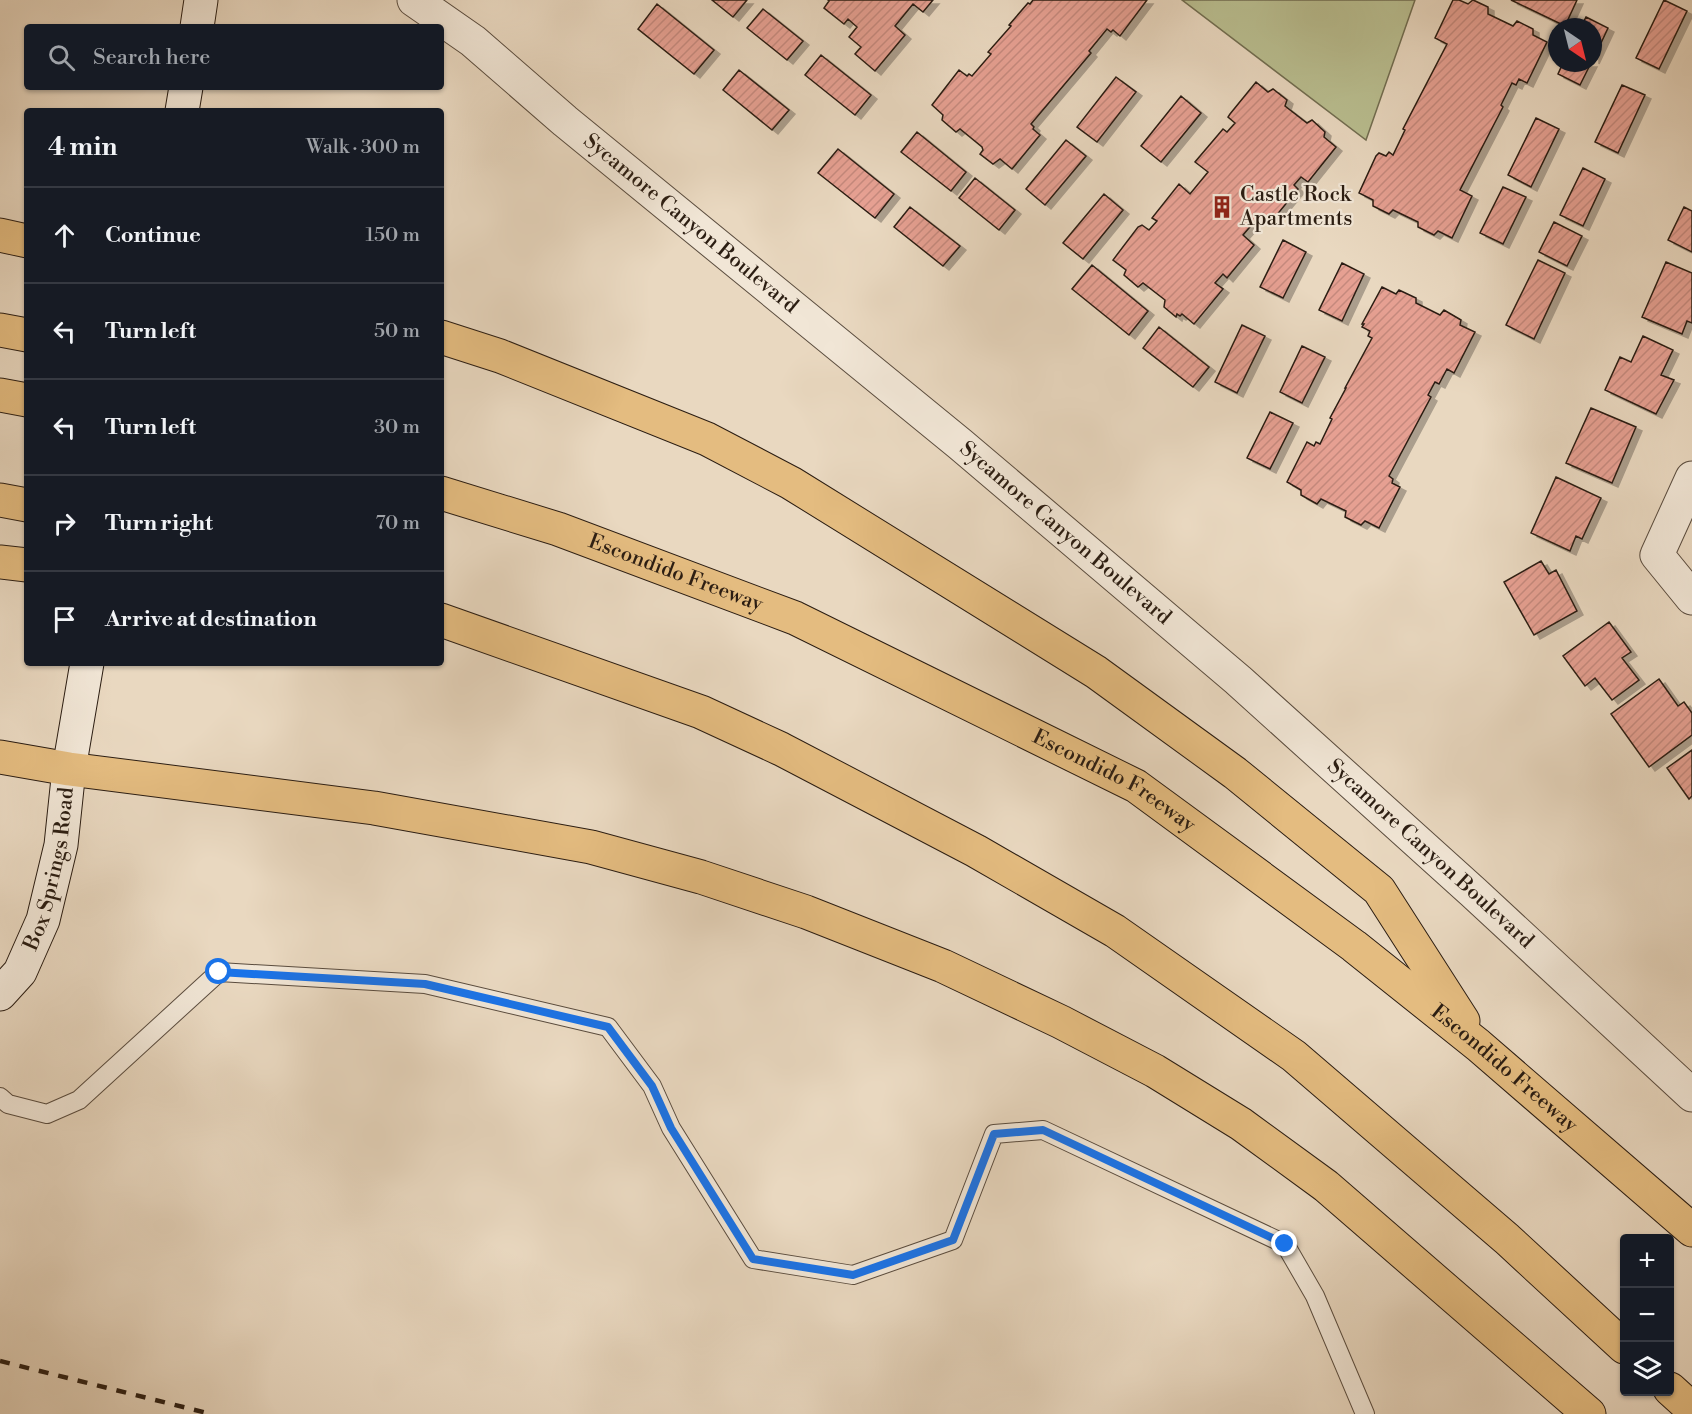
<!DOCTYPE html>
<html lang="en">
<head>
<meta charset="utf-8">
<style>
	body { margin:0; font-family:"Libre Bodoni",serif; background:#242831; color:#f1f3f6 }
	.controls { position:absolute; right:18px; bottom:18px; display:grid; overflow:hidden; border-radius:6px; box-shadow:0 2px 4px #0004 }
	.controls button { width:54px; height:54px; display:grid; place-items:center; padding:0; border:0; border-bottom:2px solid #363941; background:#171b24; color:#f1f3f6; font:30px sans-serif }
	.compass { position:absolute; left:1548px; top:18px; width:54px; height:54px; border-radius:50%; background:#171b24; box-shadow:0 2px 4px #0004; rotate:145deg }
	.stop { position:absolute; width:18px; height:18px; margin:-14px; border:4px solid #1a73e8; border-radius:50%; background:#fff }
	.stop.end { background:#1a73e8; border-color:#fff; box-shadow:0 2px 6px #0008 }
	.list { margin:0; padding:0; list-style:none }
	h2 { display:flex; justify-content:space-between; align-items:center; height:78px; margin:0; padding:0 24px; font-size:26px }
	h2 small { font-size:20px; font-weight:400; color:#9ea1a6 }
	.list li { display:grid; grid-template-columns:39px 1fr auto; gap:18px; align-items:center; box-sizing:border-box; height:96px; padding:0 24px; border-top:2px solid #363941 }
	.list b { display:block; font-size:22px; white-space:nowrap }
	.list em { font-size:20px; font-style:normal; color:#9ea1a6 }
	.icon { flex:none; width:33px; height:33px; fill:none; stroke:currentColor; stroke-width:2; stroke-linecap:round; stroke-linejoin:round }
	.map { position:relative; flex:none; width:1692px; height:1414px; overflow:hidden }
	.search { position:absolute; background:#171b24; box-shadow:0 2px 4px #0004; left:24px; top:24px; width:420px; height:66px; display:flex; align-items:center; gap:15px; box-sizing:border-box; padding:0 21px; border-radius:6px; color:#9ea1a6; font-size:22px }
	.panel { position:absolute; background:#171b24; box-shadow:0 2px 4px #0004; left:24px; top:108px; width:420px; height:558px; border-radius:6px }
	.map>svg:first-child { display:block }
</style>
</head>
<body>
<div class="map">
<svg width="1692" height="1414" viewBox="0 0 1692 1414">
	<defs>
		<pattern id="building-hatch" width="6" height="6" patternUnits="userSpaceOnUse" patternTransform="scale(1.5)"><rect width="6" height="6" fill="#e6a092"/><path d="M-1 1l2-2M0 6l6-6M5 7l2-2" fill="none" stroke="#c5897d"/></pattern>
		<filter id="shadow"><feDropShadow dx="6" dy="4" stdDeviation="0" flood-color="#0004"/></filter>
	</defs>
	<rect width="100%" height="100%" fill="#e9d8c0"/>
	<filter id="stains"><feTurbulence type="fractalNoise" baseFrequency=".00333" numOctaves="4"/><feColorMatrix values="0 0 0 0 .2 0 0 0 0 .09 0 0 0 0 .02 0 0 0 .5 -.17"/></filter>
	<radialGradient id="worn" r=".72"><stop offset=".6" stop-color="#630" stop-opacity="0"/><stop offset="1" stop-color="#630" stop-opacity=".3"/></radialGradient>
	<path fill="#b9be90" stroke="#726e51" stroke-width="1.5" d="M 1182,0 L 1415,0 L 1366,140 Z"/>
	<path fill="url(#building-hatch)" stroke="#2b1d12" stroke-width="1.5" filter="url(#shadow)" d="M 712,0 L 747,0 L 733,17 Z
		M 828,0 L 933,0 L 923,12 L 913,4 L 895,26 L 905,35 L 875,71 L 855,54 L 861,47 L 849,37 L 857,27 L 848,19 L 844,24 L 824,8 L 829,1 Z
		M 1033,0 L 1147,0 L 1120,36 L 1113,30 L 1111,32 L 1107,29 L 1089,51 L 1091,53 L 1031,124 L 1034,127 L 1033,129 L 1040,135 L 1012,169 L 1000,159 L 993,164 L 980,154 L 983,150 L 982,147 L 960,129 L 956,132 L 942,120 L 943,115 L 932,105 L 959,70 L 967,76 L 969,74 L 972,76 L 991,54 L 988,52 L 1011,26 L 1009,25 L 1028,3 L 1030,4 Z
		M 1453,0 L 1459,0 L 1468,4 L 1473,0 L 1488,7 L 1488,14 L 1513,26 L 1517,21 L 1533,29 L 1533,35 L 1547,42 L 1527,83 L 1519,79 L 1516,85 L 1512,83 L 1501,105 L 1503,107 L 1460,190 L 1472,196 L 1452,238 L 1438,231 L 1434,235 L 1418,227 L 1418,222 L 1393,210 L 1389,214 L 1373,206 L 1373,200 L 1359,193 L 1376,156 L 1379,153 L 1386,156 L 1389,152 L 1393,155 L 1405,130 L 1403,129 L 1447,44 L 1435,38 Z
		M 1511,0 L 1577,0 L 1565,26 Z
		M 1664,0 L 1687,11 L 1659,69 L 1636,58 Z
		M 657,4 L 714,50 L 694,74 L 638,29 Z
		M 763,9 L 803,41 L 787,60 L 747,28 Z
		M 1586,17 L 1608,28 L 1593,60 L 1593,27 L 1581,27 Z
		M 821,55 L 871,95 L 855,115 L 805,75 Z
		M 1563,63 L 1591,63 L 1580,85 L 1558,74 Z
		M 739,70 L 789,110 L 772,130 L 723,90 Z
		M 1116,77 L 1136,92 L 1097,142 L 1077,127 Z
		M 1256,82 L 1268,92 L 1273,89 L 1287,100 L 1285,106 L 1307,123 L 1312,120 L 1325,132 L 1324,137 L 1336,147 L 1308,182 L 1301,177 L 1294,185 L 1298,189 L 1271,222 L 1261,214 L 1243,235 L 1254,245 L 1227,278 L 1223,274 L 1215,283 L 1223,289 L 1194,324 L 1182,314 L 1180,316 L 1177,314 L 1176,317 L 1164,307 L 1165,300 L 1143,283 L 1138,287 L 1124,275 L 1126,270 L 1113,260 L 1138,227 L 1142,225 L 1149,230 L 1157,221 L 1152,218 L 1179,184 L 1190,194 L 1208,172 L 1195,162 L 1223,129 L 1227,132 L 1235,123 L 1228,117 L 1230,114 Z
		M 1622,85 L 1645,95 L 1618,153 L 1595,142 Z
		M 1181,96 L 1201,113 L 1161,162 L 1141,146 Z
		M 1536,118 L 1559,129 L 1531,187 L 1508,175 Z
		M 917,132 L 966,172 L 951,191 L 901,152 Z
		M 1066,140 L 1086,156 L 1045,205 L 1026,189 Z
		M 838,149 L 894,194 L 875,218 L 818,173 Z
		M 1583,168 L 1605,179 L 1583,226 L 1560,215 Z
		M 975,178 L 1015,210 L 999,230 L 959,198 Z
		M 1503,187 L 1526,197 L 1503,244 L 1480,233 Z
		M 1104,194 L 1123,210 L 1083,259 L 1063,243 Z
		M 910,207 L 960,246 L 943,266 L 894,227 Z
		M 1684,207 L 1692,211 L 1692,252 L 1668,240 Z
		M 1554,222 L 1582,236 L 1567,266 L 1539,252 Z
		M 1283,240 L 1306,252 L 1283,298 L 1260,287 Z
		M 1538,260 L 1565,273 L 1534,339 L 1506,325 Z
		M 1666,262 L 1692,273 L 1692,323 L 1687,321 L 1682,334 L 1642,317 Z
		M 1342,263 L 1364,274 L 1342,321 L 1319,310 Z
		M 1092,265 L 1148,311 L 1129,335 L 1072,289 Z
		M 1382,287 L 1396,294 L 1399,290 L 1416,298 L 1416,303 L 1440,315 L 1444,310 L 1461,320 L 1460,325 L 1475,332 L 1454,373 L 1447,369 L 1439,384 L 1435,382 L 1428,395 L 1431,397 L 1389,476 L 1393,479 L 1392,483 L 1400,487 L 1379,528 L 1365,521 L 1361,525 L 1345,517 L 1346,511 L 1321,499 L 1317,504 L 1301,495 L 1301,490 L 1287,482 L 1307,442 L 1314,446 L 1316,442 L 1320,444 L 1332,419 L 1330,418 L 1346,388 L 1345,388 L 1372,338 L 1368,336 L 1370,331 L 1362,327 L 1364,324 L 1362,324 Z
		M 1242,325 L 1265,336 L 1237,393 L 1215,382 Z
		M 1159,327 L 1209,367 L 1193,387 L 1143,348 Z
		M 1643,336 L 1673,350 L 1661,375 L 1674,380 L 1656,414 L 1605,390 L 1620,357 L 1631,362 Z
		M 1302,346 L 1325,357 L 1302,403 L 1280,392 Z
		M 1591,408 L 1636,427 L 1612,483 L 1566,463 Z
		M 1270,412 L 1293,423 L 1270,469 L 1247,458 Z
		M 1556,477 L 1601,498 L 1582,539 L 1576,536 L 1570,551 L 1531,533 Z
		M 1541,561 L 1549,574 L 1556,570 L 1577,611 L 1534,635 L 1504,582 Z
		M 1609,622 L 1631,652 L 1622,658 L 1639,680 L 1612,700 L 1595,678 L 1585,686 L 1563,656 Z
		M 1659,679 L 1678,706 L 1684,702 L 1692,713 L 1692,735 L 1649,767 L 1611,714 Z
		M 1692,750 L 1692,796 L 1689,799 L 1667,768 Z"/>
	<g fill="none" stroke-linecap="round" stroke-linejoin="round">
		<g stroke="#5a4c3e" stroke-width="20">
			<path id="service" d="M 0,1097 L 8,1104 L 47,1114 L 79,1100 L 219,972 L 425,984 L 608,1027 L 652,1086 L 671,1128 L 753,1259 L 853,1275 L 953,1240 L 994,1134 L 1043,1130 L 1285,1244 L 1315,1296 L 1365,1414"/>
		</g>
		<g stroke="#5a4c3e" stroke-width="35">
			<path id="minor" d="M 1692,478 L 1657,555 L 1692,598"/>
		</g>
		<g stroke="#5a4c3e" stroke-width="35">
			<g id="tertiary">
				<path id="s1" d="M 414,0 L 473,41 L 565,121 L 960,444 L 1238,680 L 1473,892 L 1692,1095"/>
			</g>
		</g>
		<g stroke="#2b1d12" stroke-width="35">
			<g id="secondary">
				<path d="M 197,27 L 201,0"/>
				<path d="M 182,111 L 186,87"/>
				<path id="s2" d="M 0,994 L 20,972 L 43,920 L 61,845 L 69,769 L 87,663"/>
			</g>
		</g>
		<g stroke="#2b1d12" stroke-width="35">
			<g id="motorway">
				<path d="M 0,235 L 27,241"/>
				<path d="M 0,330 L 27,335"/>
				<path d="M 441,337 L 500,356 L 707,439 L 791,483 L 1096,672 L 1235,773 L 1379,890 L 1463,1021"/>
				<path d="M 0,395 L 27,400"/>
				<path id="s3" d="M 441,493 L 558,529 L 795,618 L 1136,786 L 1354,946 L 1478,1045 L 1692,1230"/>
				<path d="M 0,500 L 27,505"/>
				<path d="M 0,562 L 27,565"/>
				<path d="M 441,620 L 701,712 L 781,749 L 976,851 L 1115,931 L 1294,1056 L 1507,1239 L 1624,1347"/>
				<path d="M 0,757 L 69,769 L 374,808 L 591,847 L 701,877 L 806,912 L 943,966 L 1061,1022 L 1155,1071 L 1241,1124 L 1326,1186 L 1589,1414"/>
				<path d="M 1670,1389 L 1692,1409"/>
			</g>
		</g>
		<use href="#service" stroke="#f1e6d6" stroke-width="18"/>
		<use href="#minor" stroke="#f1e6d6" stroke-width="33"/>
		<use href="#tertiary" stroke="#f1e6d6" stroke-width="33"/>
		<use href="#secondary" stroke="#f1e6d6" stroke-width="33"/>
		<use href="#motorway" stroke="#e4bc80" stroke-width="33"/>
		<path stroke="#2b1d12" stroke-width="4.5" stroke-dasharray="10 10" stroke-linecap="butt" d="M 0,1361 L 211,1414"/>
	</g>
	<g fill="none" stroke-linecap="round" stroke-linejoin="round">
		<path stroke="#1a73e8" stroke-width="8" d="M 219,972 L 425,984 L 608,1027 L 652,1086 L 671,1128 L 753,1259 L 853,1275 L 953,1240 L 994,1134 L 1043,1130 L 1285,1244"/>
	</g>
	<defs>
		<g id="building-bare" transform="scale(1.8)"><path d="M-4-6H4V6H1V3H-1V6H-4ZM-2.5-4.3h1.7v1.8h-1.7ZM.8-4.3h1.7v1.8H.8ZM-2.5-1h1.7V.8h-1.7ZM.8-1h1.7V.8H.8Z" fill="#8f2418" stroke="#f1e6d6" stroke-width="2.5" paint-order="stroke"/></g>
	</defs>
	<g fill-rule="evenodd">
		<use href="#building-bare" x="1222" y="207"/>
	</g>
	<g text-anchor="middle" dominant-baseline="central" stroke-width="4.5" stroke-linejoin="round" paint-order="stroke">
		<g font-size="21" fill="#2b1d12" stroke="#f1e6d6" text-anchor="start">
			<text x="1240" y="195">Castle Rock<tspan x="1240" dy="24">Apartments</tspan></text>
		</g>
		<g font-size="21" fill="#2b1d12" stroke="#f1e6d6">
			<text stroke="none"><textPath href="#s1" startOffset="356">Sycamore Canyon Boulevard</textPath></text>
			<text stroke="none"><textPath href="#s1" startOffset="842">Sycamore Canyon Boulevard</textPath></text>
			<text stroke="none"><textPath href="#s3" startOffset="248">Escondido Freeway</textPath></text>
			<text stroke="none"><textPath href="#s3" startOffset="734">Escondido Freeway</textPath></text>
			<text stroke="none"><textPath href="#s1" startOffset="1328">Sycamore Canyon Boulevard</textPath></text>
			<text stroke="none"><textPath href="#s2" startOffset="138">Box Springs Road</textPath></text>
			<text stroke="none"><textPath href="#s3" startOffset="1220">Escondido Freeway</textPath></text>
		</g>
	</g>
	<rect width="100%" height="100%" filter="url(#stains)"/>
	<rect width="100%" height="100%" fill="url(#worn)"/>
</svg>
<div class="controls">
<button>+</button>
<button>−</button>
<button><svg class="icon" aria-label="layers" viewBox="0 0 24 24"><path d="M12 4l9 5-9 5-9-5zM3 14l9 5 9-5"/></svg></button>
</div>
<svg class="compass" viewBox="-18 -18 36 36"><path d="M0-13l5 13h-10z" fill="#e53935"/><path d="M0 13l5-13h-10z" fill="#9ea1a6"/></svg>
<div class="stop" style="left:219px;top:972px"></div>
<div class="stop end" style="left:1285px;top:1244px"></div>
<div class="search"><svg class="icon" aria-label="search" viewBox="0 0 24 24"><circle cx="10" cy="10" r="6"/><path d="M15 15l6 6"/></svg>Search here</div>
<section class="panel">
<h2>4 min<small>Walk · 300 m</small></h2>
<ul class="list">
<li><svg class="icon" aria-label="ahead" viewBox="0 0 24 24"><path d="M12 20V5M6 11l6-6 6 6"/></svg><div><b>Continue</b></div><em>150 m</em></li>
<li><svg class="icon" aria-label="left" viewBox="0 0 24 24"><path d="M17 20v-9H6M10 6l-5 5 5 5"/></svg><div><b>Turn left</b></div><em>50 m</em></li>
<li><svg class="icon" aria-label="left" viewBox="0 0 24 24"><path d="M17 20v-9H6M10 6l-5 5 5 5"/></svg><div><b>Turn left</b></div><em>30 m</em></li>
<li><svg class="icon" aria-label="right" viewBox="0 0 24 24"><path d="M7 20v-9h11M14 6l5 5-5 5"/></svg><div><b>Turn right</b></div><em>70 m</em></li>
<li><svg class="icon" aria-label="arrive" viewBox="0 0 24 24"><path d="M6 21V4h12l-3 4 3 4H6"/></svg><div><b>Arrive at destination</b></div></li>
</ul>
</section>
</div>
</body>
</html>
